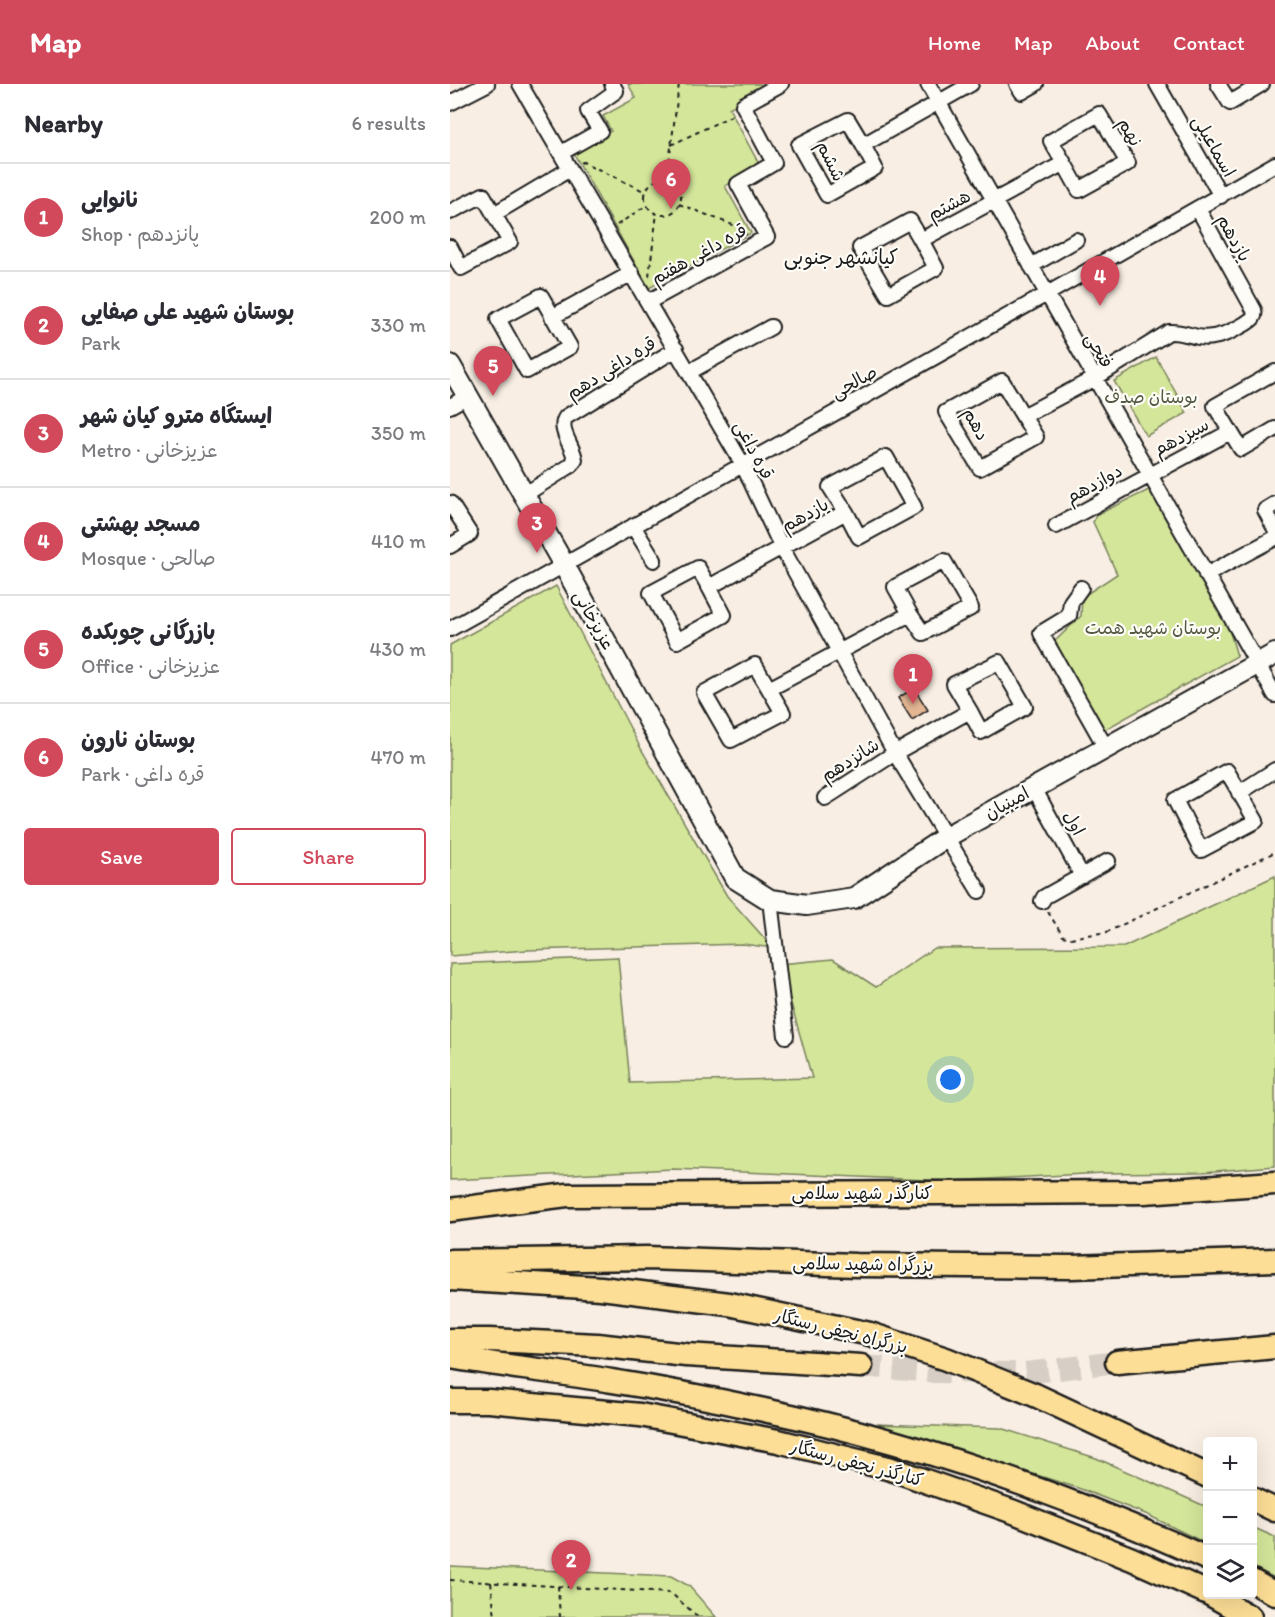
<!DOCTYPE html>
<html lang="en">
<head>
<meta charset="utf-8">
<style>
	body { margin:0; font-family:Itim,"Playpen Sans Arabic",sans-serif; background:#f2f2f3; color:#2b2b33 }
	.controls { position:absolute; right:18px; bottom:18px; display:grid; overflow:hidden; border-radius:6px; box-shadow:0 6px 24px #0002 }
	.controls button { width:54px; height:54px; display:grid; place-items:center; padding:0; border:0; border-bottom:2px solid #e1e1e2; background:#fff; color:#2b2b33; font:30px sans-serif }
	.you { position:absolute; left:501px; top:996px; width:21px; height:21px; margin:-15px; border:4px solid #fff; border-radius:50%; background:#1a73e8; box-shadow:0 0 0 9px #1a73e833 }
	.badge { display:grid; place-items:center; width:39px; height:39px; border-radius:50%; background:#d1495b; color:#fff; font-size:20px; font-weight:700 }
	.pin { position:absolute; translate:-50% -50px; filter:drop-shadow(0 2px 3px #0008) }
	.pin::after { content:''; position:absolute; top:32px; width:21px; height:18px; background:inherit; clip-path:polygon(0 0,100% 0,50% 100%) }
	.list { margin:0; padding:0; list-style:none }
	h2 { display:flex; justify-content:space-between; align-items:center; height:78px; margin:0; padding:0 24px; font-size:26px }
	h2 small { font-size:20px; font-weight:400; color:#7c7c81 }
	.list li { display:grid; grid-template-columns:39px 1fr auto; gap:18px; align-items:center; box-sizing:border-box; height:108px; padding:0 24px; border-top:2px solid #e1e1e2 }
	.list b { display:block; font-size:22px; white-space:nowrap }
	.list p { margin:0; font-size:20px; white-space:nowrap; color:#7c7c81 }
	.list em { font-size:20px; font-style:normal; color:#7c7c81 }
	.actions { display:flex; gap:12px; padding:18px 24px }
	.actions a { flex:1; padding:14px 0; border:2px solid #d1495b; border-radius:6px; text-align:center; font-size:21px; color:#d1495b }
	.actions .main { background:#d1495b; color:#fff }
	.icon { flex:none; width:33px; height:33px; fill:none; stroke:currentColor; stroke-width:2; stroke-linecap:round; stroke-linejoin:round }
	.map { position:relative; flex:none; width:825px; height:1533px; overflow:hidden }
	header { display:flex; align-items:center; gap:36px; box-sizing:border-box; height:84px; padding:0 30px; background:#d1495b; color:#fff }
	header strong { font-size:28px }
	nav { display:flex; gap:33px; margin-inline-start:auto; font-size:21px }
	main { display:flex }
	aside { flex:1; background:#fff }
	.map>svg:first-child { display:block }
</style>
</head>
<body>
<header>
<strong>Map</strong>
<nav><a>Home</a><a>Map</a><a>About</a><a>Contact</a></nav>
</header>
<main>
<aside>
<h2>Nearby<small>6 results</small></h2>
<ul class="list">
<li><span class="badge">1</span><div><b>نانوایی</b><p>Shop · پانزدهم</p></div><em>200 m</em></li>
<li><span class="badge">2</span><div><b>بوستان شهید علی صفایی</b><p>Park</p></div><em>330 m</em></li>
<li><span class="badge">3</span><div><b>ایستگاه مترو کیان شهر</b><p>Metro · عزیزخانی</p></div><em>350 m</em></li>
<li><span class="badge">4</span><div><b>مسجد بهشتی</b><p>Mosque · صالحی</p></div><em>410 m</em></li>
<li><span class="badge">5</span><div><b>بازرگانی چوبکده</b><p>Office · عزیزخانی</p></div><em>430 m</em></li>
<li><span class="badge">6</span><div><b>بوستان نارون</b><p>Park · قره داغی</p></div><em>470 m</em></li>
</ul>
<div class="actions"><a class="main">Save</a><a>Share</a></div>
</aside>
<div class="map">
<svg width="825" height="1533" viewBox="0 0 825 1533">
	<rect width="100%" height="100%" fill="#f8eee3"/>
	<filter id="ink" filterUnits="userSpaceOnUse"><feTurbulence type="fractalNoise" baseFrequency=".0167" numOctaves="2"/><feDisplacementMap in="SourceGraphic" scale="12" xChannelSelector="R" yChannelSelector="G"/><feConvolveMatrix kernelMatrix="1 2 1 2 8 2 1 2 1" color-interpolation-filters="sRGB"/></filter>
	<g filter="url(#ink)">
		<path fill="#d4e69a" stroke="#78815b" stroke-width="1.5" d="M 178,0 L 323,0 L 279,24 L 310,82 L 275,102 L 301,149 L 199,204 L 123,68 L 161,47 L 153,32 L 186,14 Z
			M 706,273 L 737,329 L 696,352 L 664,297 Z
			M 701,405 L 776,535 L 787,572 L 652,647 L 602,560 L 631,532 L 632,513 L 667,490 L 643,438 L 646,431 Z
			M 106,502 L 190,663 L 277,812 L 323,864 L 293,860 L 77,866 L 0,872 L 0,561 Z
			M 825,792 L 825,1082 L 753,1088 L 653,1089 L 500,1097 L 223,1085 L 0,1096 L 0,880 L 168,873 L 180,999 L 362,994 L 330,880 L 383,875 L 426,903 L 484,864 L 674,863 Z
			M 424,1340 L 550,1344 L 646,1374 L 757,1423 L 757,1460 L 698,1431 L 628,1404 Z
			M 802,1443 L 825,1453 L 825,1494 L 803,1483 Z
			M 0,1482 L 221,1492 L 239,1502 L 266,1533 L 0,1533 Z"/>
		<path fill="#e4b694" stroke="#1c1c1c" stroke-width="1.5" d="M 464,604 L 478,626 L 462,636 L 448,614 Z"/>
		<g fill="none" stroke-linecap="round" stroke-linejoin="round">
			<path stroke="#d7cec5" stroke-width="22" stroke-dasharray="22 11" stroke-linecap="butt" d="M 411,1282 L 485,1288 L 576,1289 L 667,1278"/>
			<g stroke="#1c1c1c" stroke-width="18">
				<path id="minor" d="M 70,0 L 293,381 L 332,464 L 445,669 L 529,807
					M 478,0 L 825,611
					M 567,0 L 572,8 L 586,0
					M 707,0 L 771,112
					M 768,0 L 780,19 L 812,0
					M 0,19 L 37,0
					M 413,61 L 425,84 L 377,111 L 349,61 L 398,36 L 413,61 L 521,0
					M 111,69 L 150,47 L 138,27 L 166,7 L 162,0
					M 0,128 L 33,111 L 60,158 L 11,184 L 0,163
					M 44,130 L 120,85
					M 471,156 L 486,184 L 438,211 L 410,164 L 460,137 L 471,156 L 614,79 L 601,57 L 649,30 L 678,79 L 629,106 L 614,79
					M 581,182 L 626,156
					M 91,212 L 120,263 L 77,287 L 48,235 Z
					M 198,218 L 317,153 L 288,100 L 324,79 L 293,21 L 331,0
					M 102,233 L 182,189
					M 239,288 L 321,243
					M 825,288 L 765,322 L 791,365 L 825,345
					M 0,322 L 18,312
					M 573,332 L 586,353 L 530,384 L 496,328 L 552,297 L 573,332 L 645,294 L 719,248 C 729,247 738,251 748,253 C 765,256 781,248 795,240 C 801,236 806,234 804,226 L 748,125
					M 74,411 L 120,382 L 125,376 C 124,362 107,346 116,333 L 226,265
					M 0,419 L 20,450 L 0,462
					M 825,420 L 815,426 L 825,445
					M 183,442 L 204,476
					M 606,442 L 780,348
					M 756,491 L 825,454
					M 259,503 L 274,531 L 227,557 L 201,509 L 248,484 L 259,503 L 396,428 L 380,403 L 436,373 L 464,423 L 409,453 L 396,428
					M 631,504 L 621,518 L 619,532 L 591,549 L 656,664
					M 0,545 L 597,210 L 825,80
					M 319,605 L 333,629 L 281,656 L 254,609 L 305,581 L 319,605 L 460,530 L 445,503 L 494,477 L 521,524 L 473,549 L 460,530
					M 777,687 L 806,737 L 751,766 L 725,716 Z
					M 584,704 L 632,792
					M 789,709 L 825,686
					M 375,714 L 445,669 L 520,627 L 504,600 L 549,578 L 575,623 L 531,648 L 520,627
					M 320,816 L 336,952
					M 592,817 L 594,813 L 658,777"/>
			</g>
			<g stroke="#1c1c1c" stroke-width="24">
				<path id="secondary" d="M 0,281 L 114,481 L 285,794 L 320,816 L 357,821 L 404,814 L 496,753 L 825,570"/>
			</g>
			<g stroke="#1c1c1c" stroke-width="27">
				<path id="primary" d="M 0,1126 L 117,1111 L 694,1108 L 825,1099
					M 0,1317 L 39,1317 L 190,1331 L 328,1357 L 441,1385 L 564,1428 L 682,1475 L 758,1509
					M 760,1510 L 800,1533"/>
			</g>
			<g stroke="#1c1c1c" stroke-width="27">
				<path id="trunk" d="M 0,1177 L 197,1174 L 406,1181 L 622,1183 L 825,1176
					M 0,1195 L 151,1204 L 279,1220 L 420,1250
					M 0,1256 L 39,1256 L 147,1261 L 236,1271 L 411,1282
					M 0,1273 C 54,1282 108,1288 162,1297 C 213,1305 264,1315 314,1326 C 467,1358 616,1411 758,1475
					M 667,1278 L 825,1263
					M 585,1311 L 758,1392
					M 802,1415 L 825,1426
					M 802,1497 L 825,1510"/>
			</g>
			<path stroke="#1c1c1c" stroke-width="2" stroke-dasharray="4.5 4.5" stroke-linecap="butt" d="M 221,61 L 283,31
				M 131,79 L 133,78 L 196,108
				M 217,95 L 229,0
				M195 113a18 18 0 1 1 36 0a18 18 0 1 1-36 0Z
				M 229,120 L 293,145 L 296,151
				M 167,141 L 197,121
				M 199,192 L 207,129
				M 598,828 L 613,852 L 620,854 L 657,848 L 825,768
				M 0,1496 L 221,1509 L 248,1533
				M 41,1498 L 45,1533
				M 108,1502 L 110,1533"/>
			<use href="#minor" stroke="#fdfcf7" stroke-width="14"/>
			<use href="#secondary" stroke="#fdfcf7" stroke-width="20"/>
			<use href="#primary" stroke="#fdde96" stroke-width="22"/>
			<use href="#trunk" stroke="#fdde96" stroke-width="22"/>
			<g stroke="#1c1c1c" stroke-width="27" stroke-linecap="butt">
				<path id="trunk-bridge" d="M 420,1250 L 496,1275 L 585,1311"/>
			</g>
			<use href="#trunk-bridge" stroke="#fdde96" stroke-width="22"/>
		</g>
	</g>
	<g text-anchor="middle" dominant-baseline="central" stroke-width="4.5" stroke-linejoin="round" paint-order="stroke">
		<g font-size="18" fill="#1c1c1c" stroke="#fdfcf7">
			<text transform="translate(680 48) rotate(60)">نهم</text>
			<text transform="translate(764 62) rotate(60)">اسماعیلی</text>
			<text transform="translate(381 77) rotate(64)">ششم</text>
			<text transform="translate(499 121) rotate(-28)">هشتم</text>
			<text transform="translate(784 154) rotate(61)">یازدهم</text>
			<text transform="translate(249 170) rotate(-29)">قره داغی هفتم</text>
			<text transform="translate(649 266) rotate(60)">فتحی</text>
			<text transform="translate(161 284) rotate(-32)">قره داغی دهم</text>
			<text transform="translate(404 298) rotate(-29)">صالحی</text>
			<text transform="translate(526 340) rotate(61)">دهم</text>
			<text transform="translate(731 353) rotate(-28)">سیزدهم</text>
			<text transform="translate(304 366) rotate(62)">قره داغی</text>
			<text transform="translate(644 400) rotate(-29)">دوازدهم</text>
			<text transform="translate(355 431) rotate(-29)">یازدهم</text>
			<text transform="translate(144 536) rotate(61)">عزیزخانی</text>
			<text transform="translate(400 676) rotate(-32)">شانزدهم</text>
			<text transform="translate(557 719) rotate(-29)">امینیان</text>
			<text transform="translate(624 739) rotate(61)">اول</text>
			<text x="412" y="1109">کنارگذر شهید سلامی</text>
			<text transform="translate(413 1180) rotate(1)">بزرگراه شهید سلامی</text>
			<text transform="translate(391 1247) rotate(14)">بزرگراه نجفی رستگار</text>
			<text transform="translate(407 1379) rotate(15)">کنارگذر نجفی رستگار</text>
		</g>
		<g font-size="18" fill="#535942" stroke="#fdfcf7">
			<text x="701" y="313">بوستان صدف</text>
			<text x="703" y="544">بوستان شهید همت</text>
		</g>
		<g font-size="20" fill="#1c1c1c" stroke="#fdfcf7">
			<text x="391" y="173">کیانشهر جنوبی</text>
		</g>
	</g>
</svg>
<div class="controls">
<button>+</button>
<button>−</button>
<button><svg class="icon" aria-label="layers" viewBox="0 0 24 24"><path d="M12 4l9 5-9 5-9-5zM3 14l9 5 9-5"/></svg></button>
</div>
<div class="you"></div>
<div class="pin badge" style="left:463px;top:620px">1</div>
<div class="pin badge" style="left:121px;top:1506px">2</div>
<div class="pin badge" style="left:87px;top:469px">3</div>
<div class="pin badge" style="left:650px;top:222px">4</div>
<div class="pin badge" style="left:43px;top:312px">5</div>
<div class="pin badge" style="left:221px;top:125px">6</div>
</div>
</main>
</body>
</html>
